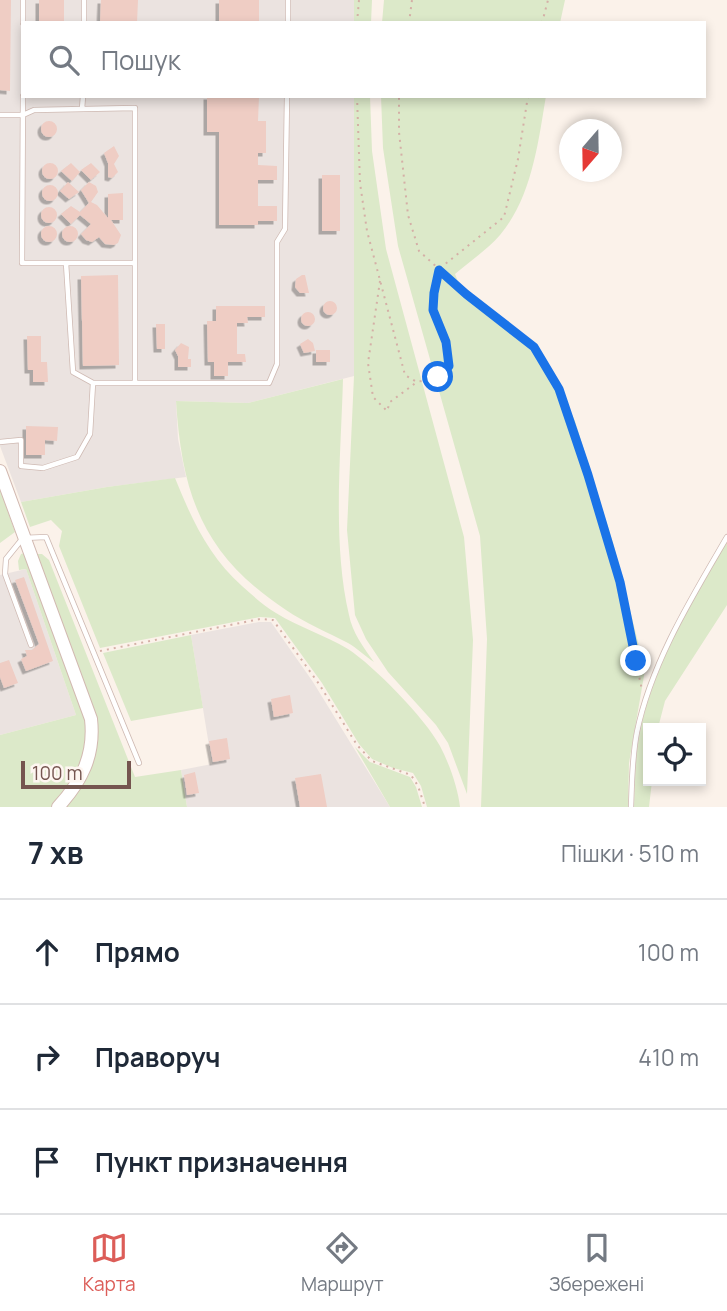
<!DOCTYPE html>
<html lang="uk">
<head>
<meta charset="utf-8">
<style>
	body { margin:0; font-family:Manrope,sans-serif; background:#f6f6f7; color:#1f2937 }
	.controls { position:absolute; right:21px; bottom:21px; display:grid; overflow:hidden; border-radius:0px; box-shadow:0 4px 10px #0003 }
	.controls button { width:63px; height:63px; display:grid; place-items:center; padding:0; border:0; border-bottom:2px solid #e0e1e3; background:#fff; color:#1f2937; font:35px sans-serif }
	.compass { position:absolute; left:559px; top:119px; width:63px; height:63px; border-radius:50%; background:#fff; box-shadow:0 4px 10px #0003; rotate:200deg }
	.scale { position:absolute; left:21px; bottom:18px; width:110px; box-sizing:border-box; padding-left:7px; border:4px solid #75554f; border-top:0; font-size:19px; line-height:24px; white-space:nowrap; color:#75554f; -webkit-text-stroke:5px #fef6f1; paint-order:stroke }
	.stop { position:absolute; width:21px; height:21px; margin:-16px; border:5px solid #1a73e8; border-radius:50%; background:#fff }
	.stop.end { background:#1a73e8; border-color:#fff; box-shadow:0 2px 7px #0008 }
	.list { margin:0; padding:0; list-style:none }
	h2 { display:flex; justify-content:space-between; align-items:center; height:91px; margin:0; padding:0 28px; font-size:30px }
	h2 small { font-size:23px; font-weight:400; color:#747a83 }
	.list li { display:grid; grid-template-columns:46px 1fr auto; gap:21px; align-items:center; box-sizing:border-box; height:105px; padding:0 28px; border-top:2px solid #e0e1e3 }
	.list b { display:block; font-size:26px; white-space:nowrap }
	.list em { font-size:23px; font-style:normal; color:#747a83 }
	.icon { flex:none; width:38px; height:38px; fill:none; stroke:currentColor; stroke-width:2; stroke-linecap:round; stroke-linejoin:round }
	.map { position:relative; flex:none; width:727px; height:807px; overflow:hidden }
	.search { position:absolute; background:#fff; box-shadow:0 4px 10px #0003; left:21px; right:21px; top:21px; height:77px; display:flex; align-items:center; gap:18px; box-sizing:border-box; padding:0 24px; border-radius:0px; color:#747a83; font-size:26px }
	.sheet { height:406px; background:#fff }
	nav { display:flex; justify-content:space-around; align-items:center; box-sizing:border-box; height:98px; border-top:2px solid #e0e1e3; background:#fff; font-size:19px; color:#747a83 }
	nav a { display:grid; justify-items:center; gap:4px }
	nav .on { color:#dc5d58 }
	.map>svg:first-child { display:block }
</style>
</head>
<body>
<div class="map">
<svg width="727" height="807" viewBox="0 0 727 807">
	<defs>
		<filter id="shadow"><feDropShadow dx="-3.5" dy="3.5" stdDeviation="0" flood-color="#0004"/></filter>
	</defs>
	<rect width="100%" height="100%" fill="#fbf2ea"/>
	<path fill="#ebe3e0" d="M 0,0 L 354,0 L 354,23 L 23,23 L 23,96 L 354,96 L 354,376 L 248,403 L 176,401 L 178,439 L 186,477 L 107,487 L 21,502 L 0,446 Z
		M 26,569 L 76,715 L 0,735 L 0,575 Z
		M 259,622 L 271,622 L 313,682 L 390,807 L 187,807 L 181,770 L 212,764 L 191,635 Z"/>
	<path fill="#dce9c9" d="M 354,0 L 372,0 L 371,23 L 354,23 Z
		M 384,0 L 565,0 L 560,23 L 382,23 Z
		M 354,96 L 370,96 L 372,151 L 386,249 L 464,537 L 473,640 L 467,794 L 448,743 L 436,725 L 388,672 L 366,639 L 355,615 L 347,530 L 354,376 Z
		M 381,96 L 546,96 C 538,143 532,197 500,235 C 487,250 470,261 455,274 L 459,284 L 544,355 L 575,421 L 614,546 L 645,670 L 629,763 L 628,807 L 481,807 L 487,639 L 480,536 L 398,246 L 383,148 Z
		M 343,379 C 341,454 332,542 349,615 C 352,632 364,648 374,662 C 365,656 357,648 348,643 C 327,632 305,623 286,610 C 204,556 182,497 176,401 L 248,403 Z
		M 175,478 C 191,518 209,557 242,586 C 252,595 264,606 276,613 C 298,627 325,635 348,649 C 374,666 425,718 440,746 C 449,763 458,788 460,807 L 427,807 L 421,786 L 413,773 L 393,768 L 372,759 L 359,744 L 322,683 L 275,618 L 260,617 L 100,648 L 59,546 L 62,531 L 51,520 L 30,527 L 21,502 L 107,487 Z
		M 0,489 L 15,532 L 0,543 Z
		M 727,541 L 727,605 L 665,701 L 658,728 L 648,728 L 648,781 L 652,781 L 649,807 L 634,807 C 635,782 635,756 640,732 C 654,664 692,600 727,541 Z
		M 25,553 L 86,722 C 89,755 75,783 51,807 L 0,807 L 0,735 L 76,715 L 26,569 L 19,570 L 18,561 L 21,554 Z
		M 36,554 L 42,554 L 49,560 L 135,777 L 181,770 L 187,807 L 64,807 L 88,773 L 97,746 Z
		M 191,635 L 203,708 L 131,721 L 103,653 Z
		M 355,747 L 370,762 L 410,777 L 416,787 L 422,807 L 390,807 Z"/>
	<path fill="#efcdc4" filter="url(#shadow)" d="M 0,0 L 11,0 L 10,91 L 0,90 Z
		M 39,0 L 64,0 L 64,23 L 39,23 Z
		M 101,0 L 138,0 L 137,23 L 100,23 Z
		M 219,0 L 259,0 L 259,23 L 219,23 Z
		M 207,96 L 259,96 L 258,121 L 266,121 L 266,153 L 258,153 L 258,165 L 277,166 L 277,180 L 258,180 L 258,206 L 277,206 L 277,221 L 258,221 L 258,225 L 219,225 L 219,132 L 207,132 Z
		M41 129a8 8 0 1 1 16 0a8 8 0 1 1-16 0Z
		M 114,146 L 119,156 L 114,164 L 118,172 L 112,178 L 108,177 L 108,163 L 104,153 Z
		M 71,163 L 80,172 L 72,181 L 61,171 Z
		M 91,163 L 100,172 L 91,180 L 81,170 Z
		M42 171a8 8 0 1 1 16 0a8 8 0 1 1-16 0Z
		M 322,175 L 340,175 L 340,231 L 322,231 Z
		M 68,182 L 79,192 L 69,199 L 60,191 Z
		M 89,182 L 96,186 L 98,192 L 91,202 L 97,205 L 108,218 L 108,194 L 123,193 L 123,220 L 111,220 L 121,235 L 118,243 L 114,245 L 105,244 L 99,237 L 92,242 L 86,240 L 81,234 L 91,224 L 80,215 L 71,224 L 61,214 L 71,206 L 80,212 L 89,203 L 81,190 Z
		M42 193a8 8 0 1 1 16 0a8 8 0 1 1-16 0Z
		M41 215a8 8 0 1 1 16 0a8 8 0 1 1-16 0Z
		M62 234a8 8 0 1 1 16 0a8 8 0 1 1-16 0Z
		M41 234a8 8 0 1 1 16 0a8 8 0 1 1-16 0Z
		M 118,275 L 119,365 L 83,366 L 81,276 Z
		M 302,275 L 305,275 L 309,293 L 300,293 L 295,287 L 296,279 Z
		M323 308a7 7 0 1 1 14 0a7 7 0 1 1-14 0Z
		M 216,306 L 265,306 L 265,317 L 247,317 L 248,323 L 237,323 L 237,354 L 245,354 L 246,362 L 228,362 L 228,376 L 214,376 L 214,362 L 208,362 L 207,321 L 216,321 Z
		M301 319a7 7 0 1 1 14 0a7 7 0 1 1-14 0Z
		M 156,324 L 165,324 L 165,349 L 157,349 Z
		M 27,336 L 41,336 L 41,362 L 47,362 L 48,382 L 33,382 L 33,370 L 28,370 Z
		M 308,339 L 313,343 L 315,351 L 304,353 L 300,344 Z
		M 181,343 L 189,347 L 188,359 L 191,359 L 191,367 L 178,367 L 178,356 L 175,350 Z
		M 316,350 L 330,350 L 330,362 L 316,362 Z
		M 26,426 L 58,427 L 57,441 L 45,440 L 45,455 L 26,455 Z
		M 24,577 L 53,661 L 26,671 L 21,659 L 27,656 L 25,650 L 32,650 L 39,644 L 15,580 Z
		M 9,660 L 18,683 L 4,688 L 0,677 L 0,663 Z
		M 290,695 L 293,713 L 274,717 L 271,699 Z
		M 227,738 L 230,759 L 213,762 L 209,741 Z
		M 195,772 L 199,793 L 187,795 L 184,775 Z
		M 321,774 L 327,807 L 300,807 L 295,778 Z"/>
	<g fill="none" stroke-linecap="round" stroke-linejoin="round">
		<g stroke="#cfbab3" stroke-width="6">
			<path id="lane" d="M 23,23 L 23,0
				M 84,23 L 84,0
				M 288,23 L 288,0
				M 23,96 L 22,263 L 135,263
				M 82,109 L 83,96
				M 0,115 L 23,115 L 34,110 L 135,108 L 135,383 L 93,383 L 73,372 L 66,263
				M 135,383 L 269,383 L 277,364 L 277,242 L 285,229 L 287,96
				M 0,442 L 21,440 L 21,466 L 43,468 L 77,457 L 90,434 L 93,383
				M 31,645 L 5,574 L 6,559 L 23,538 L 46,537 L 139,763
				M 631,807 C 632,782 632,757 637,732 C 651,663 692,597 727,537"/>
		</g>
		<g stroke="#d2b9b1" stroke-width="14">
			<path id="secondary" d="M 0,471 L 91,719 C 95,755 82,781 58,807"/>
		</g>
		<path stroke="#d4afa6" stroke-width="2" stroke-dasharray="2 5" stroke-linecap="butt" d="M 357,23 L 359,0
			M 409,23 L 412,0
			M 542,23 L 548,0
			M 357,96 L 360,183 L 367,231 L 405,375 L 417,382 L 438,377 L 449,366 L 446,342 L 433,310 L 434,293 L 439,269 L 419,251 L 408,215 L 399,132 L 399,96
			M 528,96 L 518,159 L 504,217 L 439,269 L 465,294 L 535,347 L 559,389 L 588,475 L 619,582 L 642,690
			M 380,281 L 368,363 L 373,397 L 387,411 L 390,402 L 417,382
			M 100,651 L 260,619 L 273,620 L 319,684 L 357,745 L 372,761 L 411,775 L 418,786 L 425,807"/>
		<use href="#lane" stroke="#fff" stroke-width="4.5"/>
		<use href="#secondary" stroke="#fff" stroke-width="12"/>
	</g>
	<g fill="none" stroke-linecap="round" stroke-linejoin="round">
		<path stroke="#1a73e8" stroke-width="9" d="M 438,377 L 449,366 L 446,342 L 433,310 L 434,293 L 439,270 L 466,294 L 534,347 L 559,389 L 588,475 L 620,582 L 636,661"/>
	</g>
</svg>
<div class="controls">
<button><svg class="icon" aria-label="locate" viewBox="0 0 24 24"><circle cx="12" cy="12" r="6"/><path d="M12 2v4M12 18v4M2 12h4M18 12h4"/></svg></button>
</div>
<svg class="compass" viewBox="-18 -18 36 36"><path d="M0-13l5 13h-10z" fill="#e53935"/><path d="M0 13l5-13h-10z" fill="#747a83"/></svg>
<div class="scale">100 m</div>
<div class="stop" style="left:438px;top:377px"></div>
<div class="stop end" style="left:636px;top:661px"></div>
<div class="search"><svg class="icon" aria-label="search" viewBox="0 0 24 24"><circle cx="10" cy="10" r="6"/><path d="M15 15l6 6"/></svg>Пошук</div>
</div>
<section class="sheet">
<h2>7 хв<small>Пішки · 510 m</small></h2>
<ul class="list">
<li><svg class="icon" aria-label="ahead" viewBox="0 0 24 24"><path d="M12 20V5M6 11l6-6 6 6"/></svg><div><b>Прямо</b></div><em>100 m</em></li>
<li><svg class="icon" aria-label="right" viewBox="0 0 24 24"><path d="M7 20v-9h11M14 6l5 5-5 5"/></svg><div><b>Праворуч</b></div><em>410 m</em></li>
<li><svg class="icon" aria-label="arrive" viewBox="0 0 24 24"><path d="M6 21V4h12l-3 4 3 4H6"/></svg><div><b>Пункт призначення</b></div></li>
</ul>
</section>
<nav>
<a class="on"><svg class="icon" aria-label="map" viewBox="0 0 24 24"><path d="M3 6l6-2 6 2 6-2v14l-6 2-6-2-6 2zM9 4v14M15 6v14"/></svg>Карта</a>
<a><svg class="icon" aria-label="directions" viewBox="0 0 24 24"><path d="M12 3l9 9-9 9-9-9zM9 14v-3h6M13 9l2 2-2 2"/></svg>Маршрут</a>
<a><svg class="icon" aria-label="saved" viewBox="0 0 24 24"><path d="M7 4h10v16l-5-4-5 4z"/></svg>Збережені</a>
</nav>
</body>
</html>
